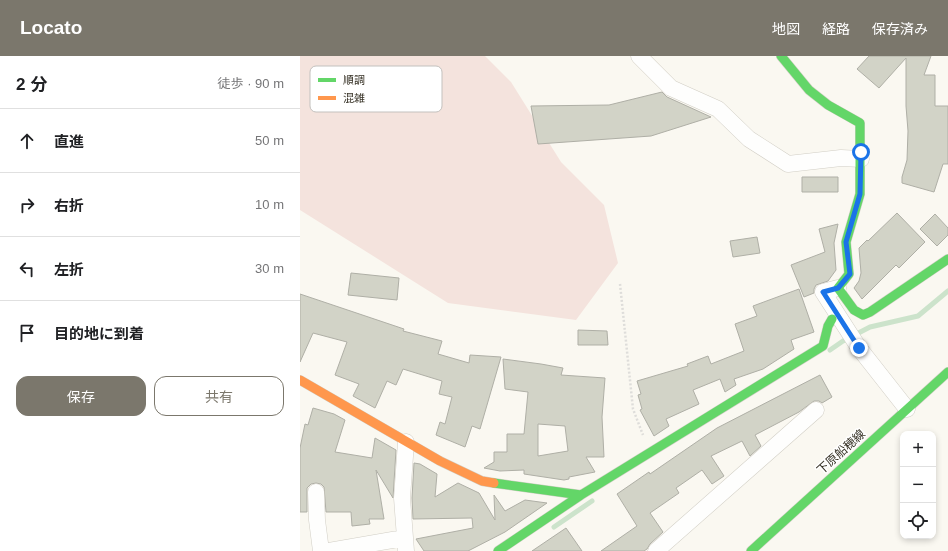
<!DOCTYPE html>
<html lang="ja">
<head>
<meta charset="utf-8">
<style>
	body { margin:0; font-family:Arial,"Noto Sans JP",sans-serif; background:#f6f6f6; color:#202124 }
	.controls { position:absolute; right:12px; bottom:12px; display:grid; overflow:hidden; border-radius:8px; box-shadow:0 2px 6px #0003 }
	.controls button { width:36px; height:36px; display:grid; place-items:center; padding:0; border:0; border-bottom:1px solid #e0e0e0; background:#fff; color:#202124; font:20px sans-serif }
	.stop { position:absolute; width:12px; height:12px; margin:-9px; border:3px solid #1a73e8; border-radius:50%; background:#fff }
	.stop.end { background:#1a73e8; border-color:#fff; box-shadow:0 1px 4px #0008 }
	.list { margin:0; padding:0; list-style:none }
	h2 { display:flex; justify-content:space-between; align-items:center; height:52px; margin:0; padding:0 16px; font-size:17px }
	h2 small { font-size:13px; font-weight:400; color:#757577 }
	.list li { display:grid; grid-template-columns:26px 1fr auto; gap:12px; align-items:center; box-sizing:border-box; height:64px; padding:0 16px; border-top:1px solid #e0e0e0 }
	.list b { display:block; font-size:15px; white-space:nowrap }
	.list em { font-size:13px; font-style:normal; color:#757577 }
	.actions { display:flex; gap:8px; padding:12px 16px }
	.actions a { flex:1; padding:9px 0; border:1px solid #7b776c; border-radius:12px; text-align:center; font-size:14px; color:#7b776c }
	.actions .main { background:#7b776c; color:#fff }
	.icon { flex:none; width:22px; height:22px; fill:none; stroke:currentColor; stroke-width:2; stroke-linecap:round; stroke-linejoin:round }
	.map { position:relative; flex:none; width:648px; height:495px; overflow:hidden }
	header { display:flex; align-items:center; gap:24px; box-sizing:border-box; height:56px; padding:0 20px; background:#7b776c; color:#fff }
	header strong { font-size:19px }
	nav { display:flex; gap:22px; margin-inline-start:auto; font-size:14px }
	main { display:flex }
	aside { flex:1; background:#fff }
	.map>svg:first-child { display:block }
</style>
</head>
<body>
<header>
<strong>Locato</strong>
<nav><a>地図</a><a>経路</a><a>保存済み</a></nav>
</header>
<main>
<aside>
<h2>2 分<small>徒歩 · 90 m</small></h2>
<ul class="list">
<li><svg class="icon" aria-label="ahead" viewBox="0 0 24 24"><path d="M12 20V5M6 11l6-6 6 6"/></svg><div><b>直進</b></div><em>50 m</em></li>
<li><svg class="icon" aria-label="right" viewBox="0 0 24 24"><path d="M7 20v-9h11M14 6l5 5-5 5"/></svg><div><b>右折</b></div><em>10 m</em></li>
<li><svg class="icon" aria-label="left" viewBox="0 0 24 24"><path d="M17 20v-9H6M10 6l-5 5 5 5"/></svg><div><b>左折</b></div><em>30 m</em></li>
<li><svg class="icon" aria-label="arrive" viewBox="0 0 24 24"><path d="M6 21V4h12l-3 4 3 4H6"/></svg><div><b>目的地に到着</b></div></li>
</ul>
<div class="actions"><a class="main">保存</a><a>共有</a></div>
</aside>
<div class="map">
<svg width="648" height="495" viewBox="0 0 648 495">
	<rect width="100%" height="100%" fill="#faf8f1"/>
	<path fill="#f4e3dd" d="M 0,0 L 185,0 L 211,26 L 261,106 L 304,149 L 318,207 L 276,264 L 148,247 L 0,154 Z"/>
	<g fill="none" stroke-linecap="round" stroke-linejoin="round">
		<path stroke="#cce3cb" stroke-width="5" d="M 530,294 L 543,285 L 570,271 L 618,260 L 648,235
			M 254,471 L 292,445"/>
	</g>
	<path fill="#d2d3c7" stroke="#afafa6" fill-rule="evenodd" d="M 569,0 L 631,0 L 624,19 L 635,19 L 635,50 L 648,50 L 648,108 L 643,108 L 634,136 L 602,127 L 602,121 L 607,104 L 608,75 L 606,50 L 606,2 L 579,32 L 557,13 Z
		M 362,36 L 367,41 L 411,61 L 351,80 L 238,88 L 231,50 L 309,49 Z
		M 502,121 L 538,121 L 538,136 L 502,136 Z
		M 597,157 L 625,186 L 599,212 L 596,209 L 562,243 L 554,232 L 559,225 L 561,217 L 559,192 L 567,184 L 568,185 Z
		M 635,158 L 648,172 L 648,179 L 637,190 L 620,173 Z
		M 538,168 L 534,187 L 536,214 L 528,225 L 516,229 L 514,233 L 514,237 L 504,241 L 491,209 L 525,196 L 519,173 Z
		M 457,181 L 460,197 L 433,201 L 430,185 Z
		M 51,217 L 99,222 L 97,244 L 48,239 Z
		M 499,233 L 514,276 L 491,284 L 494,293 L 463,313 L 434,323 L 436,329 L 425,336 L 420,323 L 393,334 L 399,348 L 366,363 L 369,370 L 354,380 L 340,354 L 342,353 L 338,339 L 341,338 L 337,325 L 388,310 L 387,308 L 408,300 L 411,308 L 444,295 L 435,268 L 457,260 L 453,250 Z
		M 0,238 L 104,273 L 103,275 L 142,285 L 138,298 L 169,307 L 170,299 L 201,301 L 180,373 L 172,370 L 165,391 L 136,379 L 140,366 L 145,368 L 152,341 L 139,338 L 142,325 L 103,313 L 96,329 L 87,325 L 75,352 L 53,340 L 59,328 L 35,319 L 47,286 L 13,277 L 0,306 Z
		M 278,274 L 307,275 L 308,289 L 278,289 Z
		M 203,303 L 241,308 L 263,312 L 261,319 L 305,322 L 302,361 L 304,401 L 286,401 L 295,416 L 269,421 L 269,423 L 264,424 L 224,418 L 224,414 L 200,415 L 184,412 L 194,406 L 194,396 L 207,396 L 207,378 L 224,378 L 228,336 L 205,333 ZM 238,368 L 265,370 L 268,395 L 238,400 Z
		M 520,319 L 532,341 L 522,347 L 519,345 L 514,345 L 499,356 L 455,379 L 461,390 L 450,400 L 442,385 L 411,400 L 424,420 L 412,428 L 402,414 L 376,432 L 379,437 L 350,457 L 363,476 L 350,488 L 347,493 L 344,495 L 301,495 L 337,470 L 317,438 L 349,416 L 350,418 L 417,372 Z
		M 13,352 L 34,358 L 45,364 L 35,396 L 72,402 L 75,382 L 96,394 L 93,442 L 76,414 L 84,463 L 69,463 L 70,468 L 52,470 L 51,456 L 26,456 L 24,431 L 21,428 L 16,427 L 11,428 L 7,432 L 7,456 L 0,456 L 0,392 L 5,368 L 8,369 Z
		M 114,407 L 120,408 L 137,418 L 135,441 L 158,427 L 179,437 L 195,464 L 194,439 L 205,455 L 225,444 L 247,447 L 205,476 L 168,495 L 124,495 L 116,483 L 173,472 L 172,462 L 113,463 L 112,442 Z
		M 266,472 L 282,495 L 232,495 Z"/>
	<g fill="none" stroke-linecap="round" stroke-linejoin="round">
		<g stroke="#d1cec5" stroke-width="17">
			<path id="street" d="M 339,0 L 371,32 L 418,53 L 449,83 L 488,108 L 541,102 L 561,103
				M 538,232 L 523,236 L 559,292 L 607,353
				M 16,436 L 17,464 L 21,495
				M 29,495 L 104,482
				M 106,495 L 102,442 L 106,386
				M 356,495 L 516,354"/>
		</g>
		<g stroke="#d1cec5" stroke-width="10">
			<path id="fast" d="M 481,0 L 509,34 L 528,49 L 560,67 L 560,138 L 546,186 L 549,218 L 538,232 L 554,254 L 563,259 L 570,256 L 648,203
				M 194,427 L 281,439
				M 198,495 L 281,439 L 523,290 L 528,270 L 532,263
				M 451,495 L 648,316"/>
		</g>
		<g stroke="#d1cec5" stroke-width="10">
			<path id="slow" d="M 0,324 L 140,405 L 182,425 L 194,427"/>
		</g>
		<path stroke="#deddda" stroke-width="2.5" stroke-dasharray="2 2" stroke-linecap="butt" d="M 320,228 L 333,353 L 343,379"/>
		<use href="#street" stroke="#fefefd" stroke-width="16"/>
		<use href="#fast" stroke="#63d668" stroke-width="9"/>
		<use href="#slow" stroke="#ff974d" stroke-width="9"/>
	</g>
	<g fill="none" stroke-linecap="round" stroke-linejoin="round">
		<path stroke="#1a73e8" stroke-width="5" d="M 559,292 L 523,236 L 538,232 L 550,218 L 546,186 L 560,138 L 561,96"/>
	</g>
	<g text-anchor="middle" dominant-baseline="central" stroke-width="3" stroke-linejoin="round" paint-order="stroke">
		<g font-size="12" fill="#363125" stroke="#fff">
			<text transform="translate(541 396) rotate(-42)">下原船穂線</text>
		</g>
	</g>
	<rect x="10" y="10" width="132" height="46" rx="6" fill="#fff" stroke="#c3c1be" stroke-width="1"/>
	<rect x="18" y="22" width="18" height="4" fill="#63d668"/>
	<rect x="18" y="40" width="18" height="4" fill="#ff974d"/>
	<g font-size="11" fill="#363125">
		<text x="43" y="28">順調</text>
		<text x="43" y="46">混雑</text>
	</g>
</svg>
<div class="controls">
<button>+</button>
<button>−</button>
<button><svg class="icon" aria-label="locate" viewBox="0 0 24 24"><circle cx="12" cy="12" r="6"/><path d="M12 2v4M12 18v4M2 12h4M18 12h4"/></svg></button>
</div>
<div class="stop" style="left:561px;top:96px"></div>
<div class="stop end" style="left:559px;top:292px"></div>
</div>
</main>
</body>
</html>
